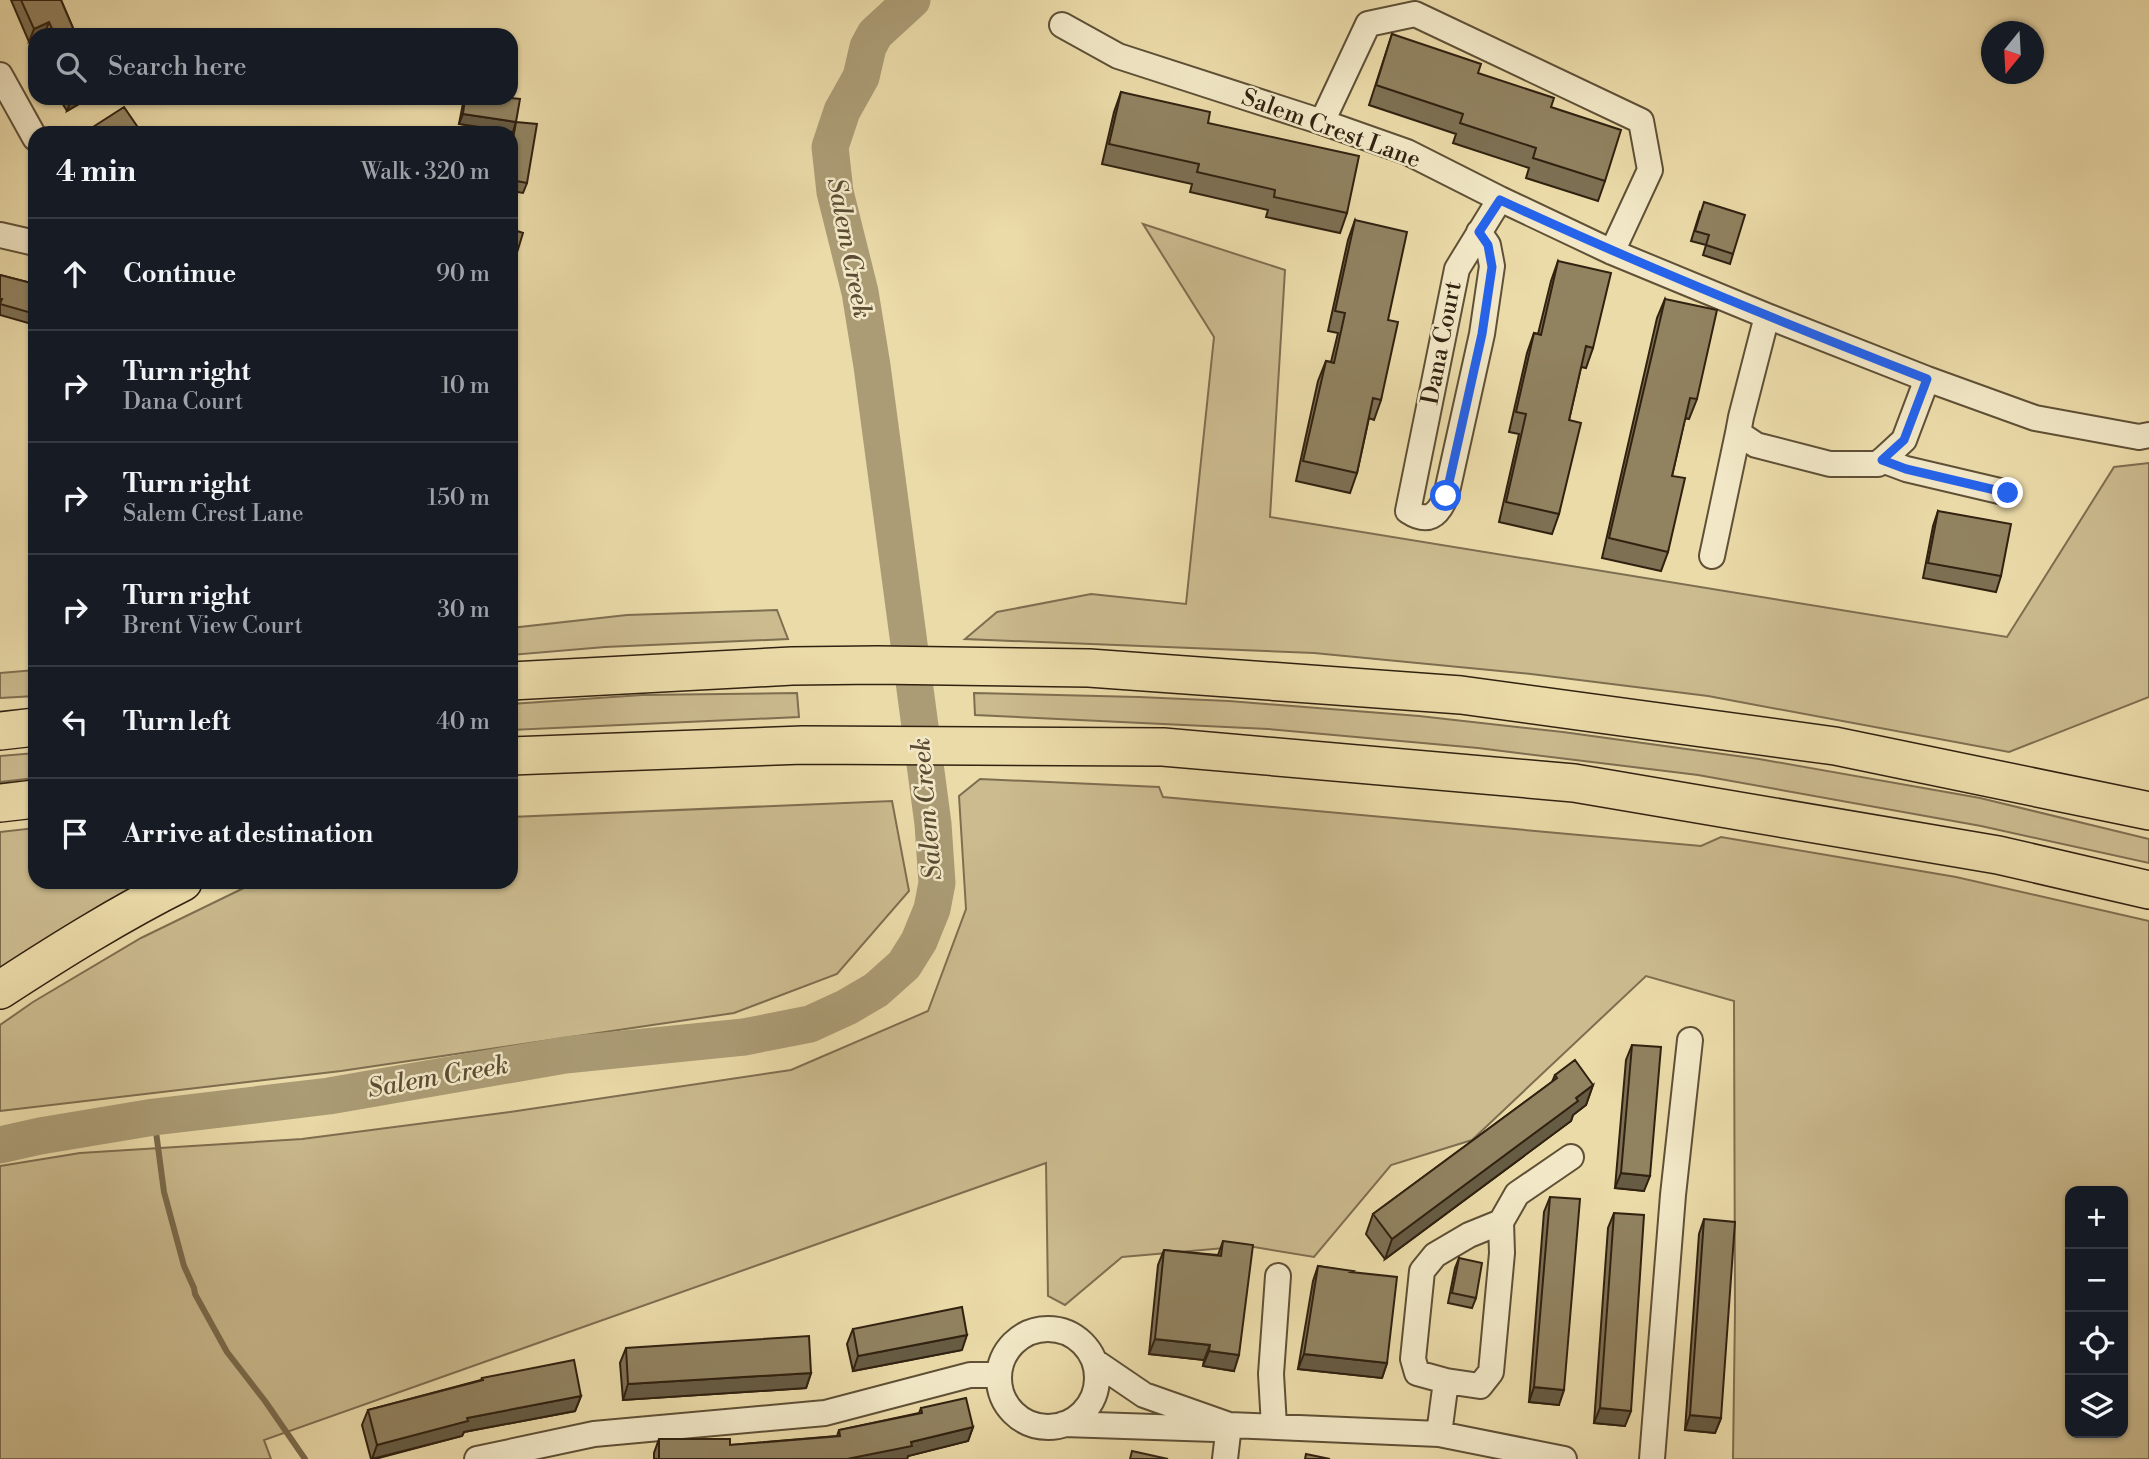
<!DOCTYPE html>
<html lang="en">
<head>
<meta charset="utf-8">
<style>
	body { margin:0; font-family:"Libre Bodoni",serif; background:#242831; color:#f1f3f6 }
	.controls { position:absolute; right:21px; bottom:21px; display:grid; overflow:hidden; border-radius:14px; box-shadow:0 2px 5px #0004 }
	.controls button { width:63px; height:63px; display:grid; place-items:center; padding:0; border:0; border-bottom:2px solid #363941; background:#171b24; color:#f1f3f6; font:35px sans-serif }
	.compass { position:absolute; left:1981px; top:21px; width:63px; height:63px; border-radius:50%; background:#171b24; box-shadow:0 2px 5px #0004; rotate:198deg }
	.stop { position:absolute; width:21px; height:21px; margin:-16px; border:5px solid #2563eb; border-radius:50%; background:#fff }
	.stop.end { background:#2563eb; border-color:#fff; box-shadow:0 2px 7px #0008 }
	.list { margin:0; padding:0; list-style:none }
	h2 { display:flex; justify-content:space-between; align-items:center; height:91px; margin:0; padding:0 28px; font-size:30px }
	h2 small { font-size:23px; font-weight:400; color:#9ea1a6 }
	.list li { display:grid; grid-template-columns:46px 1fr auto; gap:21px; align-items:center; box-sizing:border-box; height:112px; padding:0 28px; border-top:2px solid #363941 }
	.list b { display:block; font-size:26px; white-space:nowrap }
	.list p { margin:0; font-size:23px; white-space:nowrap; color:#9ea1a6 }
	.list em { font-size:23px; font-style:normal; color:#9ea1a6 }
	.icon { flex:none; width:38px; height:38px; fill:none; stroke:currentColor; stroke-width:2; stroke-linecap:round; stroke-linejoin:round }
	.map { position:relative; flex:none; width:2149px; height:1459px; overflow:hidden }
	.search { position:absolute; background:#171b24; box-shadow:0 2px 5px #0004; left:28px; top:28px; width:490px; height:77px; display:flex; align-items:center; gap:18px; box-sizing:border-box; padding:0 24px; border-radius:21px; color:#9ea1a6; font-size:26px }
	.panel { position:absolute; background:#171b24; box-shadow:0 2px 5px #0004; left:28px; top:126px; width:490px; height:763px; border-radius:21px }
	.map>svg:first-child { display:block }
</style>
</head>
<body>
<div class="map">
<svg width="2149" height="1459" viewBox="0 0 2149 1459">
	<rect width="100%" height="100%" fill="#ebdba9"/>
	<filter id="stains"><feTurbulence type="fractalNoise" baseFrequency=".00286" numOctaves="4"/><feColorMatrix values="0 0 0 0 .2 0 0 0 0 .09 0 0 0 0 .02 0 0 0 .5 -.17"/></filter>
	<radialGradient id="worn" r=".72"><stop offset=".6" stop-color="#630" stop-opacity="0"/><stop offset="1" stop-color="#630" stop-opacity=".3"/></radialGradient>
	<path fill="#cbbb8f" stroke="#7e6e50" stroke-width="2" fill-rule="evenodd" d="M 1143,224 L 1285,270 L 1270,517 L 2007,637 L 2114,467 L 2149,463 L 2149,697 L 2009,752 L 1708,696 L 1531,674 L 1314,653 L 965,639 L 997,612 L 1091,594 L 1186,604 L 1214,337 Z
		M 777,610 L 788,639 L 605,647 L 511,655 L 511,628 L 627,615 Z
		M 35,670 L 35,696 L 0,698 L 0,673 Z
		M 797,693 L 799,717 L 511,730 L 511,704 L 642,695 Z
		M 974,693 L 1139,697 L 1229,701 L 1419,716 L 1563,732 L 1759,759 L 1980,798 L 2149,839 L 2149,863 L 1981,826 L 1698,775 L 1478,748 L 1268,729 L 975,715 Z
		M 35,753 L 35,778 L 0,782 L 0,756 Z
		M 980,779 L 1159,787 L 1163,797 L 1701,846 L 1721,837 L 1956,877 L 2149,921 L 2149,1459 L 1733,1459 L 1735,1310 L 1734,1001 L 1646,976 L 1472,1140 L 1391,1165 L 1314,1257 L 1248,1246 L 1122,1257 L 1065,1305 L 1048,1296 L 1046,1163 L 264,1440 L 271,1459 L 0,1459 L 0,1166 L 80,1153 L 302,1139 L 510,1112 L 791,1070 L 928,1011 L 966,909 L 959,796 ZM 2070,1191 L 2123,1191 L 2123,1433 L 2070,1433 Z
		M 892,801 L 909,891 L 837,974 L 734,1013 L 341,1071 L 0,1111 L 0,1025 L 33,1002 L 141,938 L 252,884 L 259,882 L 511,882 L 511,817 Z
		M 35,828 L 35,882 L 154,882 L 0,975 L 0,832 Z"/>
	<g fill="none" stroke-linecap="round" stroke-linejoin="round">
		<path stroke="#7a6b4d" stroke-width="6" d="M 154,1117 L 164,1192 L 184,1266 L 194,1288 L 195,1294 L 227,1352 L 265,1401 L 305,1459"/>
		<path stroke="#ab9c75" stroke-width="37" d="M 0,1145 L 40,1136 L 154,1117 L 329,1096 L 565,1055 L 744,1037 L 810,1024 L 847,1007 L 876,990 L 904,965 L 919,941 L 932,909 L 937,883 L 933,824 L 872,366 L 860,292 L 835,192 L 830,147 L 842,111 L 861,77 L 868,47 L 875,34 L 912,0"/>
		<g stroke="#5f5036" stroke-width="28">
			<path id="minor" d="M 1062,25 L 1118,56 L 1322,122 L 1407,152 L 1500,199 L 1612,252 L 1767,316 L 1927,379 L 2035,418 L 2139,437 L 2149,435
				M 0,75 L 35,138
				M 1322,122 L 1368,24 L 1415,14 L 1641,121 L 1650,170 L 1612,252
				M 1479,232 L 1488,245 L 1492,266 L 1482,334 L 1446,496 C 1438,516 1428,524 1408,511 L 1457,269 L 1500,199
				M 0,235 L 35,243
				M 1767,316 L 1741,417 L 1738,433 L 1756,445 L 1830,464 L 1878,464 L 1904,440 L 1927,379
				M 1882,460 L 1906,469 L 2008,493
				M 1712,556 L 1738,433
				M999 1378a49 49 0 1 1 98 0a49 49 0 1 1-98 0Z
				M 1094,1361 L 1144,1395 L 1229,1425 L 1439,1434 L 1564,1459
				M 1446,1381 L 1417,1373 L 1413,1359 L 1422,1271 L 1435,1255 L 1469,1235 L 1501,1222
				M 1064,1424 L 1215,1429
				M 1274,1426 L 1271,1374 L 1278,1276
				M 1439,1434 L 1446,1381 L 1480,1386 L 1491,1372 L 1502,1253 L 1501,1222 L 1517,1194 L 1571,1157
				M 477,1459 L 594,1434 L 825,1413 L 970,1375 L 999,1375
				M 1225,1459 L 1229,1425
				M 1652,1459 L 1673,1195 L 1690,1040"/>
		</g>
		<g stroke="#302110" stroke-width="40">
			<path id="highway" d="M 511,681 L 792,666 L 878,665 L 1089,668 L 1461,695 L 1835,746 L 2149,811
				M 0,731 L 35,727
				M 511,756 L 803,745 L 1163,747 L 1574,783 L 1998,855 L 2149,890
				M 0,803 L 35,799
				M 0,990 C 60,951 119,914 183,882"/>
		</g>
		<use href="#minor" stroke="#f2e8c7" stroke-width="24"/>
		<use href="#highway" stroke="#ebdba9" stroke-width="37"/>
	</g>
	<path fill="#7d7053" stroke="#302110" stroke-width="2" d="M 11,0 L 61,0 L 76,35 L 35,35 L 35,39 L 29,42 Z
		M 1392,34 L 1551,107 L 1605,181 L 1598,201 L 1526,178 L 1529,168 L 1453,143 L 1456,134 L 1369,105 Z
		M 1121,92 L 1208,123 L 1347,213 L 1340,233 L 1266,217 L 1268,210 L 1190,192 L 1192,184 L 1102,164 L 1114,112 Z
		M 59,98 L 89,98 L 67,111 Z
		M 464,98 L 511,98 L 527,183 L 523,193 L 511,191 L 511,140 L 513,132 L 459,124 Z
		M 1700,212 L 1733,254 L 1730,264 L 1703,255 L 1706,245 L 1691,241 Z
		M 1355,220 L 1388,320 L 1381,400 L 1374,420 L 1369,418 L 1357,473 L 1350,493 L 1296,481 L 1318,381 L 1326,361 L 1331,362 L 1338,333 L 1328,331 L 1348,240 Z
		M 1558,261 L 1593,348 L 1586,368 L 1581,367 L 1569,420 L 1559,514 L 1552,534 L 1499,522 L 1519,434 L 1509,432 L 1527,353 L 1534,333 L 1538,334 L 1551,281 Z
		M 0,275 L 35,284 L 35,325 L 0,315 Z
		M 1665,299 L 1697,399 L 1689,419 L 1685,418 L 1672,476 L 1668,552 L 1661,571 L 1602,558 L 1657,318 Z
		M 1938,511 L 2001,576 L 1996,592 L 1923,578 L 1933,526 Z
		M 1632,1045 L 1644,1191 L 1615,1188 L 1626,1060 Z
		M 1555,1075 L 1593,1085 L 1586,1105 L 1573,1115 L 1571,1121 L 1385,1259 L 1366,1234 L 1373,1214 L 1552,1082 Z
		M 1550,1197 L 1559,1405 L 1529,1402 L 1544,1212 Z
		M 1614,1213 L 1625,1426 L 1594,1423 L 1608,1228 Z
		M 1704,1219 L 1721,1418 L 1715,1433 L 1685,1430 L 1699,1234 Z
		M 1223,1241 L 1234,1371 L 1203,1366 L 1204,1360 L 1149,1354 L 1158,1265 L 1164,1250 L 1218,1255 Z
		M 1459,1258 L 1476,1298 L 1472,1308 L 1448,1303 L 1455,1268 Z
		M 1318,1266 L 1352,1272 L 1387,1363 L 1382,1378 L 1298,1369 L 1313,1281 Z
		M 853,1329 L 962,1350 L 853,1371 L 847,1344 Z
		M 626,1348 L 811,1373 L 806,1388 L 623,1400 L 620,1363 Z
		M 482,1378 L 581,1396 L 575,1411 L 464,1432 L 462,1436 L 375,1459 L 371,1459 L 362,1425 L 368,1410 L 481,1380 Z
		M 921,1408 L 973,1427 L 968,1441 L 908,1456 L 907,1459 L 654,1459 L 654,1453 L 659,1439 L 730,1445 L 837,1436 L 839,1430 L 919,1413 Z"/>
	<path fill="#665b43" stroke="#302110" stroke-width="2" d="M 49,22 L 44,35 L 35,35 L 35,39 L 29,42 L 34,29 Z
		M 72,98 L 89,98 L 67,111 Z
		M 463,114 L 516,122 L 513,132 L 459,124 Z
		M 1593,1085 L 1586,1105 L 1573,1115 L 1571,1121 L 1385,1259 L 1392,1239 Z
		M 1621,1173 L 1650,1176 L 1644,1191 L 1615,1188 Z
		M 967,1335 L 962,1350 L 853,1371 L 858,1356 Z
		M 1155,1339 L 1210,1345 L 1204,1360 L 1149,1354 Z
		M 1209,1351 L 1239,1355 L 1234,1371 L 1203,1366 Z
		M 1304,1354 L 1387,1363 L 1382,1378 L 1298,1369 Z
		M 811,1373 L 806,1388 L 623,1400 L 628,1384 Z
		M 1534,1387 L 1564,1390 L 1559,1405 L 1529,1402 Z
		M 581,1396 L 575,1411 L 464,1432 L 462,1436 L 372,1459 L 377,1445 L 467,1418 Z
		M 1600,1408 L 1631,1411 L 1625,1426 L 1594,1423 Z
		M 1690,1415 L 1721,1418 L 1715,1433 L 1685,1430 Z
		M 973,1427 L 968,1441 L 908,1456 L 907,1459 L 847,1459 L 911,1442 Z"/>
	<path fill="#918260" stroke="#302110" stroke-width="2" d="M 21,0 L 61,0 L 76,35 L 55,35 L 49,22 L 34,29 Z
		M 1392,34 L 1481,64 L 1478,73 L 1554,98 L 1551,107 L 1621,130 L 1605,181 L 1533,158 L 1536,148 L 1460,123 L 1463,114 L 1376,85 Z
		M 1121,92 L 1210,112 L 1208,123 L 1359,156 L 1347,213 L 1274,197 L 1275,190 L 1197,172 L 1199,164 L 1109,144 Z
		M 465,98 L 511,98 L 520,99 L 516,122 L 463,114 Z
		M 124,107 L 139,129 L 133,133 L 97,133 L 93,127 Z
		M 516,122 L 537,124 L 527,183 L 511,180 L 511,150 Z
		M 1704,202 L 1745,215 L 1733,254 L 1706,245 L 1709,235 L 1695,231 Z
		M 1355,220 L 1407,232 L 1388,320 L 1398,322 L 1381,400 L 1373,398 L 1357,473 L 1303,461 L 1326,361 L 1334,363 L 1345,313 L 1335,311 Z
		M 511,229 L 523,233 L 511,272 Z
		M 1558,261 L 1611,273 L 1593,348 L 1586,346 L 1569,420 L 1581,423 L 1559,514 L 1506,502 L 1526,414 L 1516,412 L 1534,333 L 1541,335 Z
		M 0,275 L 35,284 L 35,314 L 0,304 L 2,299 L 0,299 Z
		M 1665,299 L 1717,310 L 1697,399 L 1690,398 L 1672,476 L 1685,478 L 1668,552 L 1609,538 Z
		M 1938,511 L 2011,524 L 2001,576 L 1928,563 Z
		M 1632,1045 L 1661,1047 L 1650,1176 L 1621,1173 Z
		M 1575,1060 L 1593,1085 L 1576,1098 L 1578,1101 L 1392,1239 L 1373,1214 L 1557,1078 L 1555,1075 Z
		M 1550,1197 L 1580,1199 L 1564,1390 L 1534,1387 Z
		M 1614,1213 L 1644,1215 L 1631,1411 L 1600,1408 Z
		M 1704,1219 L 1735,1222 L 1721,1418 L 1690,1415 Z
		M 1223,1241 L 1253,1245 L 1239,1355 L 1209,1351 L 1210,1345 L 1155,1339 L 1164,1250 L 1221,1256 Z
		M 1459,1258 L 1482,1263 L 1476,1298 L 1452,1293 Z
		M 1318,1266 L 1353,1271 L 1351,1272 L 1397,1277 L 1387,1363 L 1304,1354 Z
		M 962,1307 L 967,1335 L 858,1356 L 853,1329 Z
		M 809,1336 L 811,1373 L 628,1384 L 626,1348 Z
		M 574,1360 L 581,1396 L 467,1418 L 468,1421 L 377,1445 L 368,1410 L 483,1380 L 482,1378 Z
		M 966,1398 L 973,1427 L 911,1442 L 912,1446 L 847,1459 L 659,1459 L 659,1439 L 730,1439 L 730,1445 L 840,1436 L 839,1430 L 922,1413 L 921,1408 Z
		M 1132,1451 L 1168,1459 L 1130,1459 Z
		M 1306,1454 L 1330,1459 L 1305,1459 Z"/>
	<g fill="none" stroke-linecap="round" stroke-linejoin="round">
		<path stroke="#2563eb" stroke-width="9" d="M 1446,496 L 1482,334 L 1492,267 L 1488,245 L 1479,232 L 1500,200 C 1640,265 1783,323 1927,379 L 1904,440 L 1882,460 L 1906,469 L 2008,493"/>
	</g>
	<g text-anchor="middle" dominant-baseline="central" stroke-width="5" stroke-linejoin="round" paint-order="stroke">
		<g font-size="24" fill="#302110" stroke="#f2e8c7">
			<text transform="translate(1331 129) rotate(20)">Salem Crest Lane</text>
			<text transform="translate(1442 343) rotate(-79)">Dana Court</text>
		</g>
		<g font-size="26" font-style="italic" fill="#5b4c33" stroke="#f2e8c7">
			<text transform="translate(849 248) rotate(79)">Salem Creek</text>
			<text transform="translate(927 809) rotate(-95)">Salem Creek</text>
			<text transform="translate(438 1077) rotate(-10)">Salem Creek</text>
		</g>
	</g>
	<rect width="100%" height="100%" filter="url(#stains)"/>
	<rect width="100%" height="100%" fill="url(#worn)"/>
</svg>
<div class="controls">
<button>+</button>
<button>−</button>
<button><svg class="icon" aria-label="locate" viewBox="0 0 24 24"><circle cx="12" cy="12" r="6"/><path d="M12 2v4M12 18v4M2 12h4M18 12h4"/></svg></button>
<button><svg class="icon" aria-label="layers" viewBox="0 0 24 24"><path d="M12 4l9 5-9 5-9-5zM3 14l9 5 9-5"/></svg></button>
</div>
<svg class="compass" viewBox="-18 -18 36 36"><path d="M0-13l5 13h-10z" fill="#e53935"/><path d="M0 13l5-13h-10z" fill="#9ea1a6"/></svg>
<div class="stop" style="left:1446px;top:496px"></div>
<div class="stop end" style="left:2008px;top:493px"></div>
<div class="search"><svg class="icon" aria-label="search" viewBox="0 0 24 24"><circle cx="10" cy="10" r="6"/><path d="M15 15l6 6"/></svg>Search here</div>
<section class="panel">
<h2>4 min<small>Walk · 320 m</small></h2>
<ul class="list">
<li><svg class="icon" aria-label="ahead" viewBox="0 0 24 24"><path d="M12 20V5M6 11l6-6 6 6"/></svg><div><b>Continue</b></div><em>90 m</em></li>
<li><svg class="icon" aria-label="right" viewBox="0 0 24 24"><path d="M7 20v-9h11M14 6l5 5-5 5"/></svg><div><b>Turn right</b><p>Dana Court</p></div><em>10 m</em></li>
<li><svg class="icon" aria-label="right" viewBox="0 0 24 24"><path d="M7 20v-9h11M14 6l5 5-5 5"/></svg><div><b>Turn right</b><p>Salem Crest Lane</p></div><em>150 m</em></li>
<li><svg class="icon" aria-label="right" viewBox="0 0 24 24"><path d="M7 20v-9h11M14 6l5 5-5 5"/></svg><div><b>Turn right</b><p>Brent View Court</p></div><em>30 m</em></li>
<li><svg class="icon" aria-label="left" viewBox="0 0 24 24"><path d="M17 20v-9H6M10 6l-5 5 5 5"/></svg><div><b>Turn left</b></div><em>40 m</em></li>
<li><svg class="icon" aria-label="arrive" viewBox="0 0 24 24"><path d="M6 21V4h12l-3 4 3 4H6"/></svg><div><b>Arrive at destination</b></div></li>
</ul>
</section>
</div>
</body>
</html>
